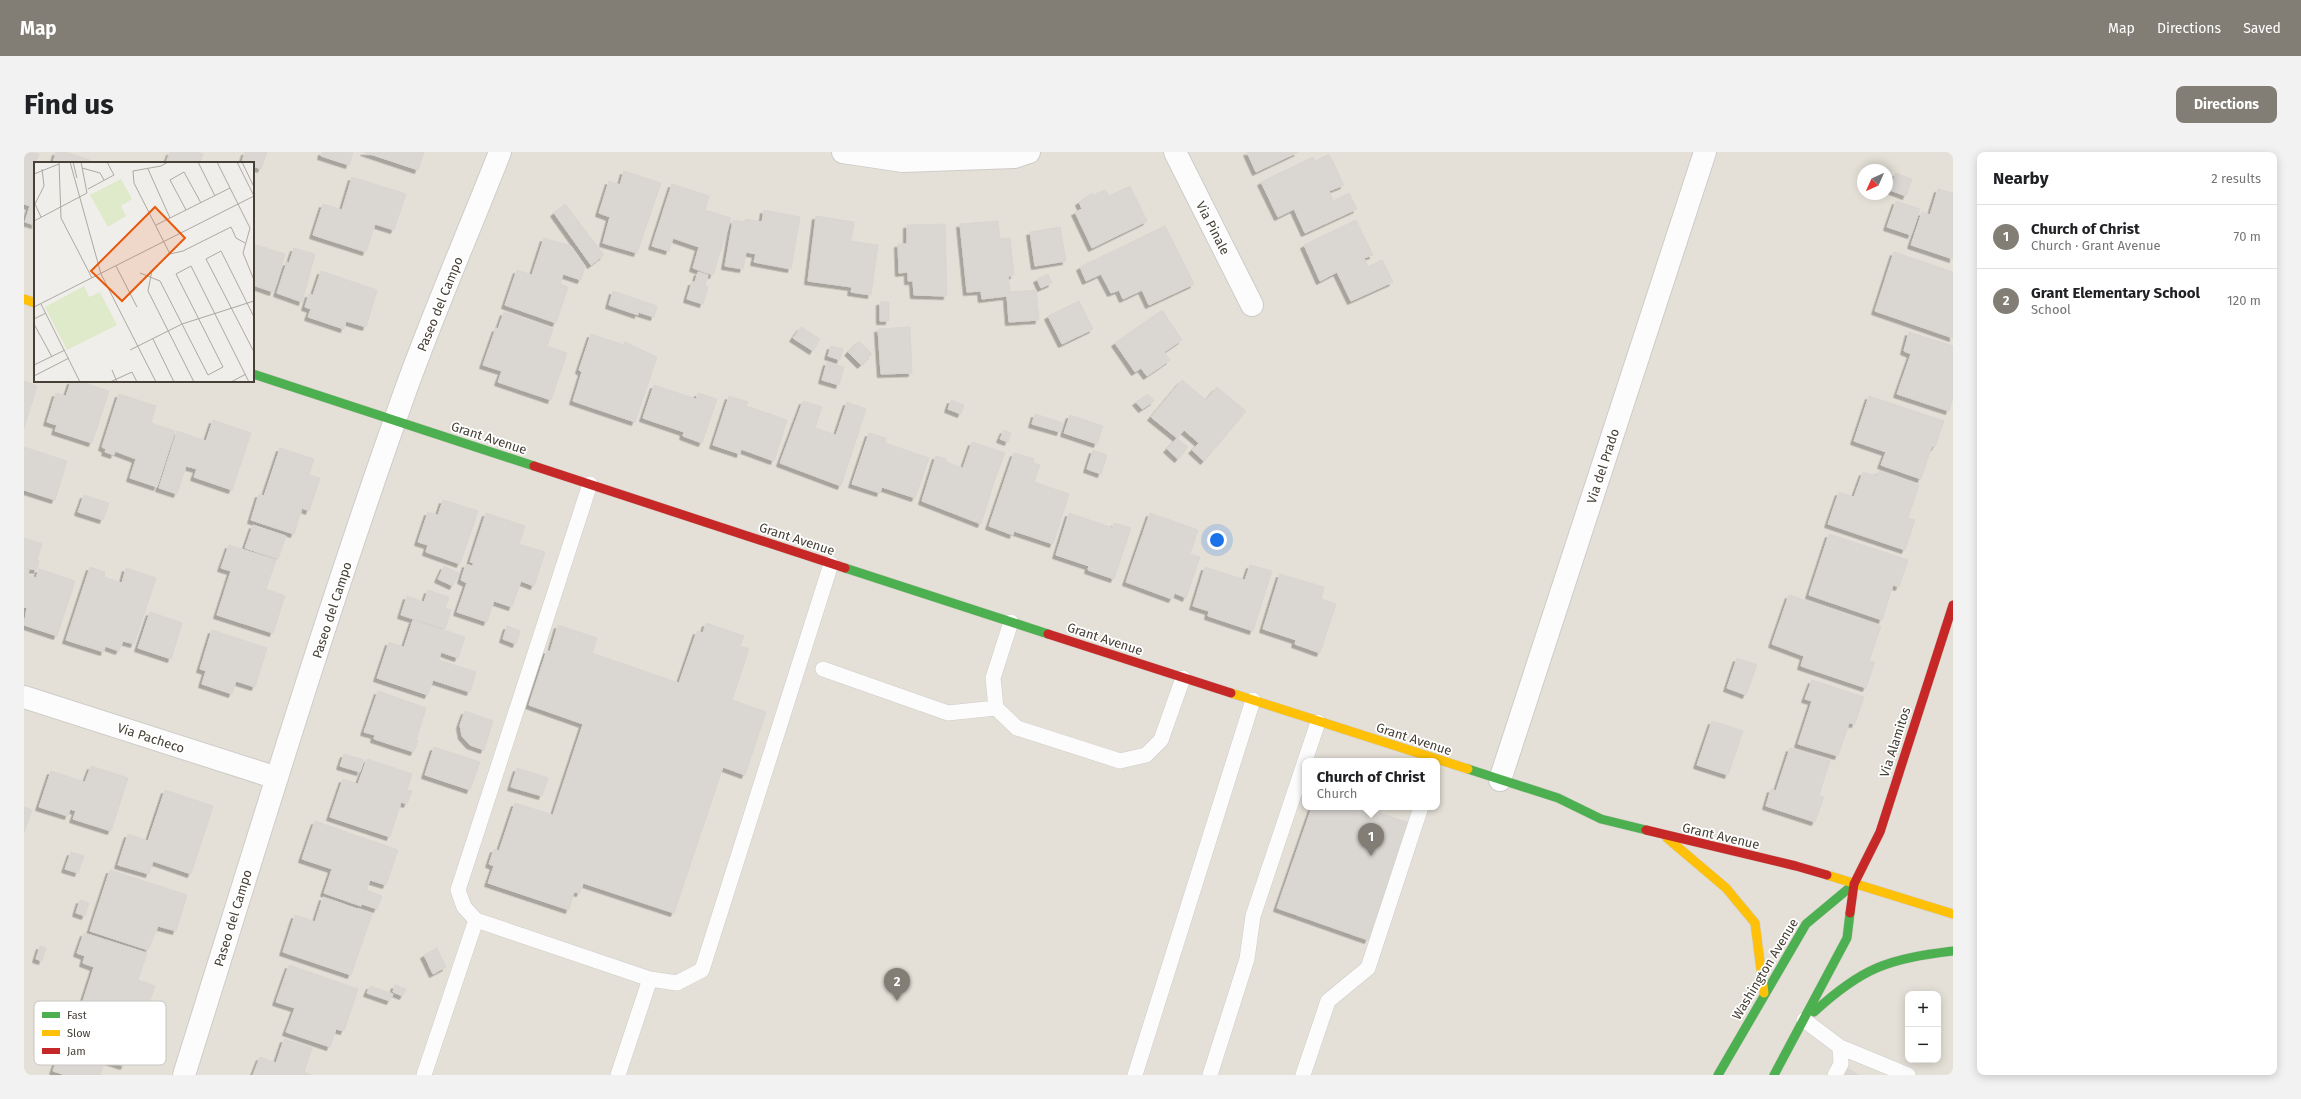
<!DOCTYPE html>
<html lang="en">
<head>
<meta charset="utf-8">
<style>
	body { margin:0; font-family:"Fira Sans",sans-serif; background:#f2f2f2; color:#202124 }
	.controls { position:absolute; right:12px; bottom:12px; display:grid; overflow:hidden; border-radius:8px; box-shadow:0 2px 10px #0003 }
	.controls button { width:36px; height:36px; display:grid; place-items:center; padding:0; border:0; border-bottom:1px solid #e0e0e0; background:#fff; color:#202124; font:20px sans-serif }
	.compass { position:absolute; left:1833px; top:12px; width:36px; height:36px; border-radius:50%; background:#fff; box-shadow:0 2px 10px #0003; rotate:225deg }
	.you { position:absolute; left:1193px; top:388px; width:14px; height:14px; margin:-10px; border:3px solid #fff; border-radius:50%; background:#1a73e8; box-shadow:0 0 0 6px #1a73e833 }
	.badge { display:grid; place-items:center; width:26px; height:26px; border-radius:50%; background:#827d75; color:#fff; font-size:13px; font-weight:700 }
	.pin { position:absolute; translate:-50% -33px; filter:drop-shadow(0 1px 2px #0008) }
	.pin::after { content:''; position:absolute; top:21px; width:14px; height:12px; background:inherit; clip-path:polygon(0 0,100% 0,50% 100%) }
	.popup { position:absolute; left:1278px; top:606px; width:138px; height:52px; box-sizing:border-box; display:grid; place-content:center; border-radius:8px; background:#fff; filter:drop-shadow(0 1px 3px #0005); font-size:13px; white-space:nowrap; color:#757577 }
	.popup b { font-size:15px; color:#202124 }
	.popup::after { content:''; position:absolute; left:50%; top:100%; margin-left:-8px; border:8px solid transparent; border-top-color:#fff }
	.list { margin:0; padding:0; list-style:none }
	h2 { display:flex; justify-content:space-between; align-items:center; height:52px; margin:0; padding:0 16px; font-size:17px }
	h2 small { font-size:13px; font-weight:400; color:#757577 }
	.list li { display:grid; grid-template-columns:26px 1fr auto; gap:12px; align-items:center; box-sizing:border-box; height:64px; padding:0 16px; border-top:1px solid #e0e0e0 }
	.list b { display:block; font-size:15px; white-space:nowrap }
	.list p { margin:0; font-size:13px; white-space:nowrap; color:#757577 }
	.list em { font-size:13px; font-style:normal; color:#757577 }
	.map { position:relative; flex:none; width:1929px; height:923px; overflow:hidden; border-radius:8px }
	header { display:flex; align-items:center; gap:24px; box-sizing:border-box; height:56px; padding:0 20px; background:#827d75; color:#fff }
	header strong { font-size:19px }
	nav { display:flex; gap:22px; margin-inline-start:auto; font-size:14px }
	.intro { display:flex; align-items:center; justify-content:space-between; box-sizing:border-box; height:96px; padding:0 24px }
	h1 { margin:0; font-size:28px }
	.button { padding:10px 18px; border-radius:8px; background:#827d75; color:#fff; font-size:14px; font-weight:700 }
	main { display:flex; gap:24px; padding:0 24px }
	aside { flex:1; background:#fff; border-radius:8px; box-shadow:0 2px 10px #0003 }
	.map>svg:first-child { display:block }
</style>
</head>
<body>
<header>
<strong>Map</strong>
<nav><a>Map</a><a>Directions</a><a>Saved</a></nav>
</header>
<div class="intro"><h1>Find us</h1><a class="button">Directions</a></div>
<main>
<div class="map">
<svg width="1929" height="923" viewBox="0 0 1929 923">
	<defs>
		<filter id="shadow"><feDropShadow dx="-3.5" dy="3.5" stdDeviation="0" flood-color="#0004"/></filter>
	</defs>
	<rect width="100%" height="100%" fill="#f0eeea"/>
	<path fill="#e4e0d7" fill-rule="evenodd" d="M 0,0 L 1929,0 L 1929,923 L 0,923 ZM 11,11 L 229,11 L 229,229 L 11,229 ZM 1839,18 L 1863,18 L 1863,42 L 1839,42 ZM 1281,609 L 1413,609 L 1413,655 L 1281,655 ZM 1884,842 L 1914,842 L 1914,908 L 1884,908 Z"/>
	<path fill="#dad7d3" stroke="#d9d5d0" filter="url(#shadow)" d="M 0,0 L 15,2 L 11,11 L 11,73 L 1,70 L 6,54 L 0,52 Z
		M 32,0 L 41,0 L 66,8 L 65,11 L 29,11 Z
		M 146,0 L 173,0 L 179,2 L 176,11 L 142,11 Z
		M 221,0 L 243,0 L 237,17 L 229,14 L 229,11 L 218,10 Z
		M 298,0 L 329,0 L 325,13 L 297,4 Z
		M 340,0 L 400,0 L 394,18 Z
		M 1223,0 L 1274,0 L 1232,20 Z
		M 1305,2 L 1320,33 L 1305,39 L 1309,49 L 1325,41 L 1333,57 L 1281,81 L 1270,57 L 1254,65 L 1237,30 L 1289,5 L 1291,9 Z
		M 600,19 L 637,31 L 613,101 L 579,91 L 586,65 L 575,61 L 585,29 L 596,33 Z
		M 1872,21 L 1888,27 L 1882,44 L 1866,38 Z
		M 328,25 L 382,42 L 370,78 L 351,72 L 342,100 L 289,83 L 299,52 L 318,58 Z
		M 648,32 L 685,44 L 681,58 L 707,66 L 689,123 L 669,116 L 675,95 L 649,86 L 645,99 L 628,94 Z
		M 1106,34 L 1123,69 L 1068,96 L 1051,60 L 1058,57 L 1055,50 L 1068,41 L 1069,43 L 1081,38 L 1085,44 Z
		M 1914,37 L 1929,41 L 1929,107 L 1887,93 L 1898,60 L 1906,63 Z
		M 1872,49 L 1896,57 L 1887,83 L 1863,75 Z
		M 541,52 L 580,103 L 567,113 L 530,61 Z
		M 740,58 L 776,65 L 767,117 L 730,110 L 732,102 L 722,100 L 719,117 L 701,114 L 709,68 L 721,70 L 721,67 L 738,70 Z
		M 792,64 L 830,70 L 827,89 L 854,93 L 847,143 L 827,140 L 828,135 L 784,129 Z
		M 1332,68 L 1349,103 L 1340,106 L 1344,115 L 1358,108 L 1369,130 L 1327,149 L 1313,120 L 1296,129 L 1280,93 Z
		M 974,69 L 976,87 L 986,86 L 990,123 L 984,124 L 986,140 L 1012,138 L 1015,168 L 985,170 L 983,144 L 958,147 L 957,139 L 943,140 L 936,72 Z
		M 921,72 L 923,144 L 890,143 L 889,129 L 884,129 L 884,120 L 875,121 L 874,92 L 883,92 L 883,73 Z
		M 1141,74 L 1170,132 L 1125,153 L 1118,138 L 1099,147 L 1095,138 L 1087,141 L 1077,122 L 1062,129 L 1056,115 Z
		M 1036,75 L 1042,109 L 1011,114 L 1006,80 Z
		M 520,86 L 547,94 L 561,114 L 557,128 L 539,122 L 536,132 L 544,135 L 532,171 L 481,153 L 493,118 L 508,123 Z
		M 229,92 L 261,102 L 249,140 L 229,133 Z
		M 270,96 L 291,102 L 278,150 L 253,141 L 263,110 L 265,111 Z
		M 1870,100 L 1929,120 L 1929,186 L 1851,159 Z
		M 297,119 L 353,138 L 342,175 L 322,169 L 320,177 L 284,165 L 287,157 L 281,155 L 285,142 L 289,143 Z
		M 674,120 L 684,123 L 681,134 L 684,135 L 679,152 L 663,147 L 668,130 L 671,130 Z
		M 1024,122 L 1028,131 L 1017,136 L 1013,127 Z
		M 589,139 L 633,154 L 630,165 L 614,160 L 614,163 L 585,153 Z
		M 1055,149 L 1069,177 L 1038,192 L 1024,164 Z
		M 856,150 L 865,150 L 865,169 L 856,169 Z
		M 1138,158 L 1158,188 L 1140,200 L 1146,208 L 1123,224 L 1117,216 L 1111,220 L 1091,191 Z
		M 480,160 L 529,177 L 523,194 L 543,201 L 527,248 L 474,230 L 478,219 L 459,213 L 472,176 L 474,177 Z
		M 777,175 L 796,187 L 789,199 L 769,186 Z
		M 886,175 L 888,221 L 857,222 L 854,177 Z
		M 1885,180 L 1929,194 L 1929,246 L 1925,259 L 1873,242 L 1887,202 L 1880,199 Z
		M 567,182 L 600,193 L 601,190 L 633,205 L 611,270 L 549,249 L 558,220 L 555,218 Z
		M 835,189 L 848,202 L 837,213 L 824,200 Z
		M 807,194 L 819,197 L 816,208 L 804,204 Z
		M 803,210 L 820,215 L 815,233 L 798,228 Z
		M 1158,228 L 1182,248 L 1193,235 L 1222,259 L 1180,309 L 1168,298 L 1175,291 L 1160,278 L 1153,286 L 1127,265 Z
		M 0,229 L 13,234 L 0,276 Z
		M 47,229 L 54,229 L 85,239 L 68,291 L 31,279 L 33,273 L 23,270 L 32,241 L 42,244 Z
		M 630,233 L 672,247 L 674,241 L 693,247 L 678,291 L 659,284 L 660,280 L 619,266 Z
		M 95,242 L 132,254 L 127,271 L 151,279 L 133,335 L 106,326 L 112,307 L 91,299 L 90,303 L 81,300 L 82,297 L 78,295 Z
		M 1124,242 L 1130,249 L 1118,257 L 1112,250 Z
		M 705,244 L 724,250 L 722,254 L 763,268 L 750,309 L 717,297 L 716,302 L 689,293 Z
		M 1845,244 L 1920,269 L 1911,295 L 1908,294 L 1897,327 L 1857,313 L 1862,300 L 1830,289 Z
		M 927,248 L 940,253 L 937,262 L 924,257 Z
		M 779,249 L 798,255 L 791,276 L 812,283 L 823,250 L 842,257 L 817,334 L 756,311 Z
		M 1011,262 L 1039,271 L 1036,280 L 1008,272 Z
		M 1046,263 L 1079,274 L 1073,292 L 1040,281 Z
		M 189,268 L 227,281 L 208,338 L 170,325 L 173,317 L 162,314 L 153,342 L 135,336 L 153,279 L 182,289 Z
		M 980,278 L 987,281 L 984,290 L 976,287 Z
		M 845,281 L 862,286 L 861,291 L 905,306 L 891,346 L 858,335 L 856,341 L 828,332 Z
		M 1153,286 L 1164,295 L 1154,307 L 1143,297 Z
		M 948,290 L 981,301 L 970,330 L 957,372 L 898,349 L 912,304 L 922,307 L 922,310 L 939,316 Z
		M 0,295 L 43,309 L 31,348 L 0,338 Z
		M 256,296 L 290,307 L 285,323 L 296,326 L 285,359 L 278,356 L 270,382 L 227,368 L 235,342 L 240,344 Z
		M 1069,298 L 1083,303 L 1077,322 L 1063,317 Z
		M 990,301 L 1010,307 L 1009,311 L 1016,313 L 1010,330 L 1045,342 L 1029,392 L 990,379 L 989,383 L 965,374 Z
		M 1855,319 L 1895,333 L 1884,366 L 1891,368 L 1881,398 L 1804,372 L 1815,340 L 1830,345 L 1839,320 L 1852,324 Z
		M 60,343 L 85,351 L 79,368 L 54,360 Z
		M 419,348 L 454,359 L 436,412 L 402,400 L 404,393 L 394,390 L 404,360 L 414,363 Z
		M 462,361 L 501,374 L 495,392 L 521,400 L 510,434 L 497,429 L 488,455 L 470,449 L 463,470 L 433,460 L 443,431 L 437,428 L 442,412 L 448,414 L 450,411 L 446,410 Z
		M 1045,361 L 1089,376 L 1090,371 L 1107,376 L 1090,427 L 1064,418 L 1065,414 L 1032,403 Z
		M 1126,361 L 1174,378 L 1166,402 L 1176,405 L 1162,446 L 1151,441 L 1148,447 L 1102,430 Z
		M 229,373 L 262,384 L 254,407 L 221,396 Z
		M 1805,382 L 1884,408 L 1875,435 L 1869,433 L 1858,468 L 1785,443 Z
		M 0,386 L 18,392 L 13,408 L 15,409 L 13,418 L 0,416 Z
		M 205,393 L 252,408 L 242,437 L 261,444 L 249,481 L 193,463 L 207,419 L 197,416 Z
		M 1226,413 L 1248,419 L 1229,479 L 1184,464 L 1185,459 L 1169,454 L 1181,415 L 1221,428 Z
		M 420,414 L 435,421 L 429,434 L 414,427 Z
		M 66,415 L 81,420 L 80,425 L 98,431 L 102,416 L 132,426 L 110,492 L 99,489 L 95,499 L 81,494 L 80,500 L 42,488 Z
		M 0,416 L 5,418 L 4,423 L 12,426 L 15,417 L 51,429 L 33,484 L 0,473 L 3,456 L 0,455 Z
		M 1256,422 L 1300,435 L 1297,447 L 1312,452 L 1296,501 L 1271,492 L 1272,488 L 1239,477 Z
		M 404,438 L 425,445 L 421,456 L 427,458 L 421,477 L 377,463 L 383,444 L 400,450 Z
		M 1765,443 L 1857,474 L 1845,509 L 1851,510 L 1842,536 L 1777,514 L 1780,504 L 1748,492 Z
		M 126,460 L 158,471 L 147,507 L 114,496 Z
		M 389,468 L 441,485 L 434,506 L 417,500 L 415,508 L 452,520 L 446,540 L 409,528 L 404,543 L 353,526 L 365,490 L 380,495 Z
		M 682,471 L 720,484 L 716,494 L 725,497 L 708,548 L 742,560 L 721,623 L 699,615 L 650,761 L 559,731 L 556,741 L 550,740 L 545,758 L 464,731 L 470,714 L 465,712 L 470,697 L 475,699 L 491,651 L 529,663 L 559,572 L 505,553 L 523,498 L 526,500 L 534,473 L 573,486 L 568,501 L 655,531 L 673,479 L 679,481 Z
		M 483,474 L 496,479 L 492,492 L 479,487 Z
		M 188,478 L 243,496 L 231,535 L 212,529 L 208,542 L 178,532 L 182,519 L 176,517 Z
		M 1713,506 L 1733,513 L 1722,543 L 1703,536 Z
		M 1788,528 L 1840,545 L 1831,572 L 1825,571 L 1814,604 L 1774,592 L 1788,549 L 1781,547 Z
		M 354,539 L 402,556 L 392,588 L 394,588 L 390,600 L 350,587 L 351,583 L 340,580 Z
		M 441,559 L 469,569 L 460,598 L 446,593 L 438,584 L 436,573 Z
		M 1688,569 L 1719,579 L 1704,623 L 1673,613 Z
		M 410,595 L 456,610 L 446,638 L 401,623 Z
		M 1766,596 L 1806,609 L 1795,643 L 1800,645 L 1791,670 L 1742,654 L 1747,637 L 1752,639 Z
		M 320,602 L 340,608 L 336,620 L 316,614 Z
		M 343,607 L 388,622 L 383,638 L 388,639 L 383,652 L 377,650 L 366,685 L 306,665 L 319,627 L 334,632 Z
		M 67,614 L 104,626 L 87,679 L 49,667 L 52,659 L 46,657 L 44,664 L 15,655 L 27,619 L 61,630 Z
		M 493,616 L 524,626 L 518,644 L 487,635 Z
		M 141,638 L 189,654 L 167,722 L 129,709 L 125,722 L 94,713 L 104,682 L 124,689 Z
		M 0,655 L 8,658 L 0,681 Z
		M 1288,655 L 1339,655 L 1385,671 L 1344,788 L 1253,756 Z
		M 291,669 L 374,698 L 362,733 L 346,728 L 337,754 L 300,741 L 308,717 L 278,707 Z
		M 47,700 L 60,704 L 54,721 L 41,717 Z
		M 86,718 L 163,743 L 152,779 L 134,774 L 124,798 L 66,779 Z
		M 342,738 L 358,744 L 353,757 L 338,752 Z
		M 299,745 L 348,762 L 327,823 L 259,800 L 271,763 L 291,770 Z
		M 56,748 L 65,751 L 61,764 L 52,761 Z
		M 60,781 L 123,801 L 114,828 L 131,834 L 119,869 L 59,849 L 70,815 L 59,811 L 61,804 L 53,801 Z
		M 16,794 L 22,796 L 18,809 L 12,807 Z
		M 413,796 L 422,815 L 409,822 L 400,803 Z
		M 265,813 L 334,837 L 320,879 L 312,877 L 306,895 L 262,880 L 271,856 L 252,850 Z
		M 371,833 L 382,837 L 379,844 L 369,840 Z
		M 346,834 L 369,842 L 366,849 L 343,841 Z
		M 57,860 L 112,878 L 100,914 L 81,908 L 76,923 L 41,923 L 29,919 L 38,892 L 46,894 Z
		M 260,887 L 288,896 L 280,920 L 288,923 L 229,923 L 236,905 L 252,911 Z
		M 1824,916 L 1834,923 L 1819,923 Z"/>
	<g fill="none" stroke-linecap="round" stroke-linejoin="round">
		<g stroke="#ceccc8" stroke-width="16">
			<path id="lane" d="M 566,332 L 434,738 L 440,755 L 452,768 L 626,827 L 653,831 L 678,818 L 807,412
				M 987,470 L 969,526 L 972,556 L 993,576 L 1096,609 L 1122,603 L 1137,588 L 1159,526
				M 799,517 L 924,561 L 972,556
				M 1281,609 L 1294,570
				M 1780,868 L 1816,895 L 1817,912 L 1811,923
				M 1816,895 L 1884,923
				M 400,923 L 452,768
				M 594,923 L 626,827
				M 1111,923 L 1229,548
				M 1186,923 L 1223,807 L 1229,764 L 1281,609
				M 1279,923 L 1304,849 L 1344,816 L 1397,655"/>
		</g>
		<g stroke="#ceccc8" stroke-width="24">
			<path id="street" d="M 819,0 L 879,9 L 990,5 L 1005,0
				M 1151,0 L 1228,153
				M 0,545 L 253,626
				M 1476,628 L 1681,0
				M 160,923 C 232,694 301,463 382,237 C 411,157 445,79 476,0"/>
		</g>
		<g stroke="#d0cbc1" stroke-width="10">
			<path id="fast" d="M 229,222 L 510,314
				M 821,416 L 1024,482
				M 1444,617 L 1534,646 L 1577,667 L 1622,678
				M 1790,860 C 1839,815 1864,807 1929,799
				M 1694,923 L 1782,772 L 1830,732
				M 1750,923 L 1823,786 L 1826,761"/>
		</g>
		<g stroke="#d0cbc1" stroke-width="10">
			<path id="slow" d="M 0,147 L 11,151
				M 1207,541 L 1444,617
				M 1643,686 L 1702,736 L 1731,771 L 1740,841
				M 1803,723 L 1929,762"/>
		</g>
		<g stroke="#d0cbc1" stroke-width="10">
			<path id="jam" d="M 510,314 L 821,416
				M 1024,482 L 1207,541
				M 1622,678 L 1772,714 L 1803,723
				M 1826,761 L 1830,732 L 1856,680 L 1929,453"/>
		</g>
		<use href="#lane" stroke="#fdfcfc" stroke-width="15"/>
		<use href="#street" stroke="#fdfcfc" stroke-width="22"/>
		<use href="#fast" stroke="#4caf50" stroke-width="9"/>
		<use href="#slow" stroke="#ffc107" stroke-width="9"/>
		<use href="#jam" stroke="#c62828" stroke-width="9"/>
	</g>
	<g text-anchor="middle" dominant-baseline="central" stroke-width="3.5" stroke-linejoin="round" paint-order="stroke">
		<g font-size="13" fill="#464036" stroke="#fff">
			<text transform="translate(1189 76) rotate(63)">Via Pinale</text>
			<text transform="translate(416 152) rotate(-68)">Paseo del Campo</text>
			<text transform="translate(465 286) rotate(18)">Grant Avenue</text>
			<text transform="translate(1579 314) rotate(-72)">Via del Prado</text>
			<text transform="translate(773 387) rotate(18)">Grant Avenue</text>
			<text transform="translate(308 458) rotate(-72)">Paseo del Campo</text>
			<text transform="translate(1081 487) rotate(18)">Grant Avenue</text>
			<text transform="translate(127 586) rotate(18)">Via Pacheco</text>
			<text transform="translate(1390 587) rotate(18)">Grant Avenue</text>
			<text transform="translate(1871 590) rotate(-72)">Via Alamitos</text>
			<text transform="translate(1697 684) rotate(13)">Grant Avenue</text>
			<text transform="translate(209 766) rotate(-73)">Paseo del Campo</text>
			<text transform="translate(1741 817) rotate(-59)">Washington Avenue</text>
		</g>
	</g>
	<g transform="translate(10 10)">
		<rect width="220" height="220" fill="#f0eeea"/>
		<path d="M 87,17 L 98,37 L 87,44 L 92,54 L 74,65 L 56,33 ZM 50,124 L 55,135 L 66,130 L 83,163 L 33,188 L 11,145 Z" fill="#deeaca"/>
		<path fill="none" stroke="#aca8a2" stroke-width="1" d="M 25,0 L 27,56 L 58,116M 36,0 L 67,112M 39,0 L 43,16M 164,0 L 181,34M 183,0 L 216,66 L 209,91 L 220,118M 203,0 L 220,34M 208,0 L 220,25M 48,6 L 66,11 L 70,18M 114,7 L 136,56M 99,9 L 100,21 L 136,92M 99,9 L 127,4 L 134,0M 0,12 L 25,2M 54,27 L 80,13 L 73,0M 152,48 L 136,18 L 150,10 L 167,41M 7,55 L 1,42 L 10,24 L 8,7M 0,59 L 53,31 L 47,0M 122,63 L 196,26M 136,92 L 118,108 L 114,129 L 160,220M 136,92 L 149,89 L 197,65 L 202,76 L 211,81M 82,104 L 103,145M 106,111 L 126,119 L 174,213 L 189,205 L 142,112 L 157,104 L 215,220M 67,112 L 122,220M 7,142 L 46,220M 0,145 L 220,34M 220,155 L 187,89 L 172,97 L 220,190M 0,157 L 12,151M 0,162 L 18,195M 119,177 L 140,220M 96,188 L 148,162 L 220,139M 0,203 L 31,188M 78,208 L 83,220M 0,214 L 35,196M 76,220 L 98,210 L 103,220M 197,220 L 212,212"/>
		<path fill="#e8590c" fill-opacity="0.15" stroke="#e8590c" stroke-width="2" d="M 121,45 L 151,76 L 88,139 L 57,109 Z"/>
		<rect width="220" height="220" fill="none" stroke="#464036" stroke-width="2"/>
	</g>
	<rect x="10" y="849" width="132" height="64" rx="6" fill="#fff" stroke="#c8c6c3" stroke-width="1"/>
	<rect x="18" y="860" width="18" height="6" fill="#4caf50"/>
	<rect x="18" y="878" width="18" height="6" fill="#ffc107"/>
	<rect x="18" y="896" width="18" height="6" fill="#c62828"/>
	<g font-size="11" fill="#464036">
		<text x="43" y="867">Fast</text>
		<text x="43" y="885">Slow</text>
		<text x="43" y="903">Jam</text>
	</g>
</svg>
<div class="controls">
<button>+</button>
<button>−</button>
</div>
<svg class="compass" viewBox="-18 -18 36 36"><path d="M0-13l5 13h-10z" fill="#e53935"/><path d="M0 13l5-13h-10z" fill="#757577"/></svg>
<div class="you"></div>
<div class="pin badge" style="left:1347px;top:704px">1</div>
<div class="popup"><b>Church of Christ</b>Church</div>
<div class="pin badge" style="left:873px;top:849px">2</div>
</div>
<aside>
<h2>Nearby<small>2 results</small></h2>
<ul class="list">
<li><span class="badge">1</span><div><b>Church of Christ</b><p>Church · Grant Avenue</p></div><em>70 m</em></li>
<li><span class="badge">2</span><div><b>Grant Elementary School</b><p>School</p></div><em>120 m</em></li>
</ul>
</aside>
</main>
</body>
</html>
